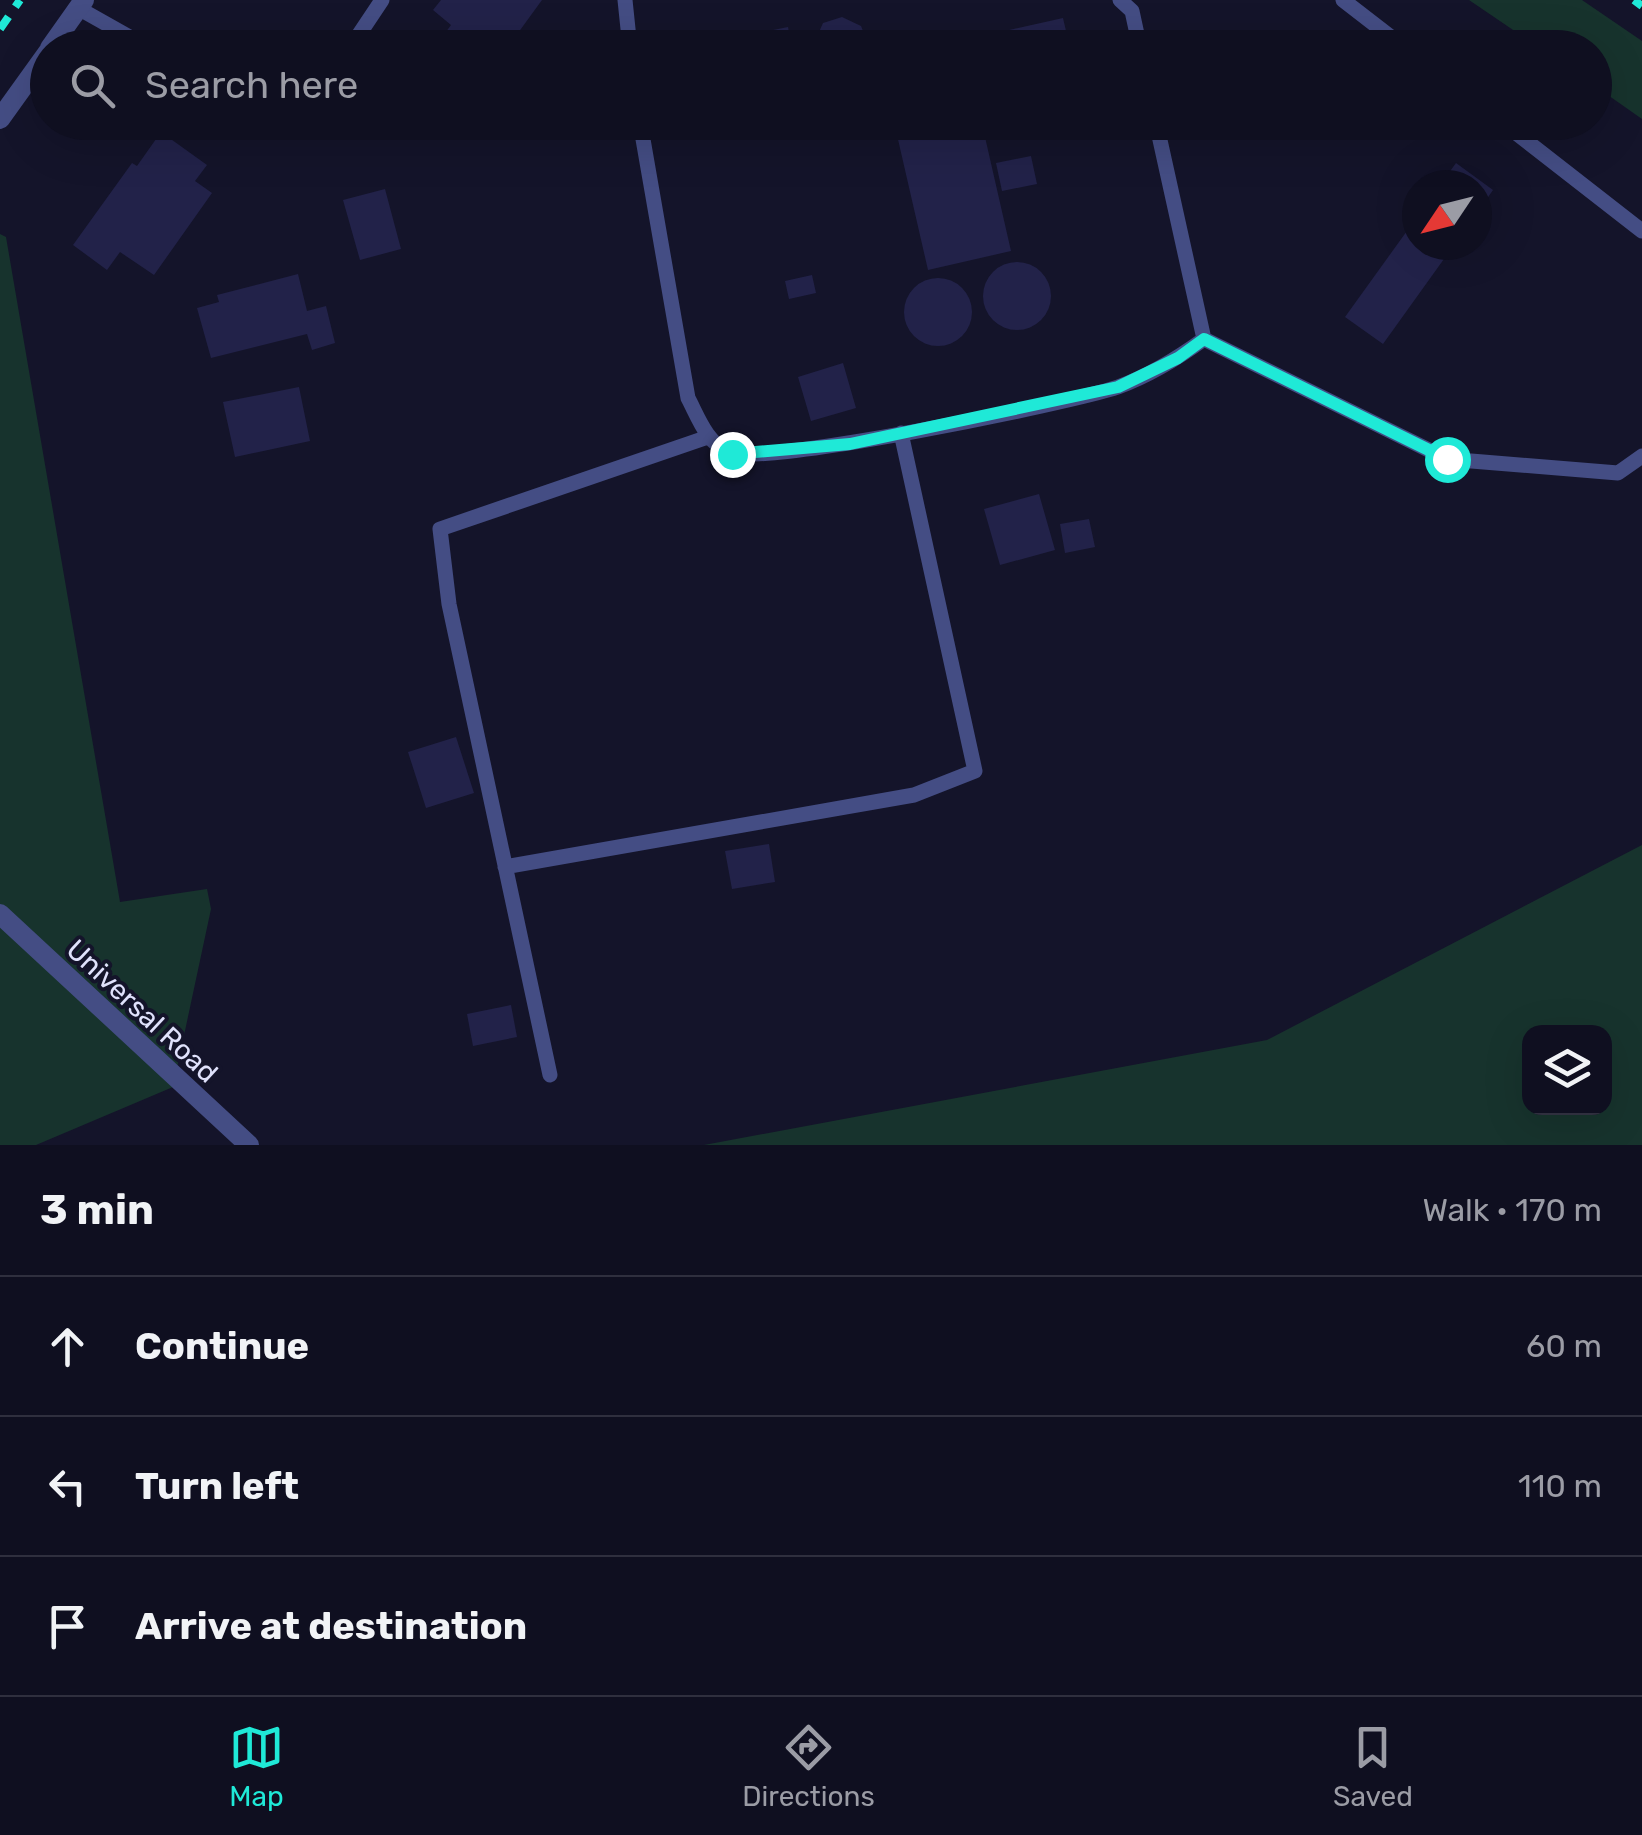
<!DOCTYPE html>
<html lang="en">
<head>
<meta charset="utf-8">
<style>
	body { margin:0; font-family:Rubik,sans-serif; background:#1d1d2d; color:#f1f3f6 }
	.controls { position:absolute; right:30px; bottom:30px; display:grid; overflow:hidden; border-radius:20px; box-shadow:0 10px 40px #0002 }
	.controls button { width:90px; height:90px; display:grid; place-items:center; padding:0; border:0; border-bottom:2px solid #2f2f3e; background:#0f0f20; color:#f1f3f6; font:50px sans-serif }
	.compass { position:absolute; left:1402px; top:170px; width:90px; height:90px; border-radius:50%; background:#0f0f20; box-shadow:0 10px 40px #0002; rotate:235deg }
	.stop { position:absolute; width:30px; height:30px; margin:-22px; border:8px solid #1fe9d7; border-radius:50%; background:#fff }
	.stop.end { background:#1fe9d7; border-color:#fff; box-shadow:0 2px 10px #0008 }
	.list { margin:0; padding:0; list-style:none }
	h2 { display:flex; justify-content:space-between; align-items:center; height:130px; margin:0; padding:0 40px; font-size:42px }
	h2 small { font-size:32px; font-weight:400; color:#9b9ca5 }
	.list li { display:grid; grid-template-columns:65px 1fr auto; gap:30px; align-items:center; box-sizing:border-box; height:140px; padding:0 40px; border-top:2px solid #2f2f3e }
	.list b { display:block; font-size:38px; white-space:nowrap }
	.list em { font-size:32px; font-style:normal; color:#9b9ca5 }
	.icon { flex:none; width:55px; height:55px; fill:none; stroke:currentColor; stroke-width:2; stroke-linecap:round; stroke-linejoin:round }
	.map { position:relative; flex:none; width:1642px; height:1145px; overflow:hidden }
	.search { position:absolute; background:#0f0f20; box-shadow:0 10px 40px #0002; left:30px; right:30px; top:30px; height:110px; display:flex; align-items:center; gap:25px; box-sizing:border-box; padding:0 35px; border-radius:55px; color:#9b9ca5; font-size:38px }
	.sheet { height:550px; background:#0f0f20 }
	nav { display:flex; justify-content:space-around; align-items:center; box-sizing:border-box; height:140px; border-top:2px solid #2f2f3e; background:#0f0f20; font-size:28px; color:#9b9ca5 }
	nav a { display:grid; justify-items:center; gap:5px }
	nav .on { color:#1fe9d7 }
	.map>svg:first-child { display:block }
</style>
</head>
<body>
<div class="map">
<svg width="1642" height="1145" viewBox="0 0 1642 1145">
	<rect width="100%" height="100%" fill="#14142a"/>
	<path fill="#17332d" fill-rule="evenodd" d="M 1469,0 L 1582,0 L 1642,41 L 1642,119 L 1595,86 L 1594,48 L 1538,47 Z
		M 0,234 L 6,237 L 120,902 L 207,889 L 211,909 L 173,1087 L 36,1145 L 0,1145 Z
		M 1642,845 L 1642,1145 L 704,1145 L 1267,1040 ZM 1604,1032 L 1604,1108 L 1530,1108 L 1530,1032 Z"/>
	<path fill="#222249" d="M 441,0 L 542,0 L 507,48 L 458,48 L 443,36 L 451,25 L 433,10 Z
		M 842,17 L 861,26 L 870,48 L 812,48 L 823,23 Z
		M 1063,18 L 1070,48 L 939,48 L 938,46 Z
		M 788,27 L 792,48 L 711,48 L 710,43 Z
		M 727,122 L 794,122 L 794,124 L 731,137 Z
		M 894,122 L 1043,122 L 985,137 L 1011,251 L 928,270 Z
		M 161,132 L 207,165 L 195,181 L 212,193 L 154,275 L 120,252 L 107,270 L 73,245 L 132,163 L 137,166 Z
		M 1031,156 L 1037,184 L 1002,191 L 996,163 Z
		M 1456,163 L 1493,190 L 1477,213 L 1477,185 L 1440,185 Z
		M 385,189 L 401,249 L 360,260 L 343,200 Z
		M 1417,217 L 1417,245 L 1454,245 L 1383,344 L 1345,317 Z
		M983 296a34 34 0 1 1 68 0a34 34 0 1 1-68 0Z
		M 298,274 L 307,311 L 326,306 L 335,343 L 312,350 L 307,334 L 211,358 L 197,308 L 219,302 L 217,295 Z
		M 812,275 L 816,293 L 789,299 L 785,281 Z
		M904 312a34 34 0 1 1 68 0a34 34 0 1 1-68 0Z
		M 843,363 L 856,408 L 811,421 L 798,377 Z
		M 299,387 L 310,441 L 235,457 L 223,402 Z
		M 1039,494 L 1055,550 L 1000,565 L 984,509 Z
		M 1089,519 L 1095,547 L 1065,553 L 1060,524 Z
		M 456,737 L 474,793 L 426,808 L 408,752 Z
		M 769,844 L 775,882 L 732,889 L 725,851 Z
		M 511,1005 L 517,1037 L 473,1046 L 467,1014 Z"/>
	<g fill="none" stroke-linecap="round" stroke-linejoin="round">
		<path stroke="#444d84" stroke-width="15" d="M 625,0 L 630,48
			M 1120,0 L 1132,11 L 1140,48
			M 1343,0 L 1405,48
			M 78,8 L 149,48
			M 350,48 L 382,0
			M 640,122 L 688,398 C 699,419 706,441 728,452 C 759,467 1071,403 1118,387 C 1148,376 1178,358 1204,339 L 1156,122
			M 1502,122 L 1642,231
			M 1204,339 L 1447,459 L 1618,473 L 1642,456
			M 505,867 L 914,795 L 975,771 L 901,433
			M 550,1075 L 449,604 L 440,529 L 708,437"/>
		<path stroke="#444d84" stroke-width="20" d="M 50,48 L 84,0
			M 0,119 L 48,52
			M 0,914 L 249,1145"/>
		<path stroke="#1fe9d7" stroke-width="8" stroke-dasharray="15 12" stroke-linecap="butt" d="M 1634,0 L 1642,6
			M 0,29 L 20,0"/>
	</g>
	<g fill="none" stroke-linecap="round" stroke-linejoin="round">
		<path stroke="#1fe9d7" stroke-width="12" d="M 732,454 L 850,444 L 1118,387 L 1178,358 L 1204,339 L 1447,459"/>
	</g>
	<g text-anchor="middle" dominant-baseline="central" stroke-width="8" stroke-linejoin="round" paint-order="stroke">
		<g font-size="28" fill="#e0e2fc" stroke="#14142a">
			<text transform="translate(142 1011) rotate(43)">Universal Road</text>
		</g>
	</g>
</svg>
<div class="controls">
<button><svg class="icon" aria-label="layers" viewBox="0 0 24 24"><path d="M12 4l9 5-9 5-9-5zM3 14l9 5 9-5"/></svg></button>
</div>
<svg class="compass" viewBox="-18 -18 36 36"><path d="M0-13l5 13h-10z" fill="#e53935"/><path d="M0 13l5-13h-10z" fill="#9b9ca5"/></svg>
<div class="stop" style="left:1447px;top:459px"></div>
<div class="stop end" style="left:732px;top:454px"></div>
<div class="search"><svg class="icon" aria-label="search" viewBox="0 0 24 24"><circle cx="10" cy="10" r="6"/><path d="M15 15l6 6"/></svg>Search here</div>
</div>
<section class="sheet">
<h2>3 min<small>Walk · 170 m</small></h2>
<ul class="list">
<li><svg class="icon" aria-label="ahead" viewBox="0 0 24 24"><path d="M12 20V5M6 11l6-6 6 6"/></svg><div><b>Continue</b></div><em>60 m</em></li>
<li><svg class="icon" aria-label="left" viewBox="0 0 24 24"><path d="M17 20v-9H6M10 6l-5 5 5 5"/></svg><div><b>Turn left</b></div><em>110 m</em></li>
<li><svg class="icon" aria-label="arrive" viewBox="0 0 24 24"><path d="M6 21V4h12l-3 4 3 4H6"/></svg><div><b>Arrive at destination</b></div></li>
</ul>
</section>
<nav>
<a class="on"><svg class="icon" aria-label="map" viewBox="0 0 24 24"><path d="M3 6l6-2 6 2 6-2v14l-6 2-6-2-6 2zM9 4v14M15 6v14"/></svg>Map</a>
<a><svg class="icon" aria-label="directions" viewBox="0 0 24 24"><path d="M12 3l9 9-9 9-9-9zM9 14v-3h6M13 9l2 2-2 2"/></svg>Directions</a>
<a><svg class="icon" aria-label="saved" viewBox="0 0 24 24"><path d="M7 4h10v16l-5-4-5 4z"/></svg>Saved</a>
</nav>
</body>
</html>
